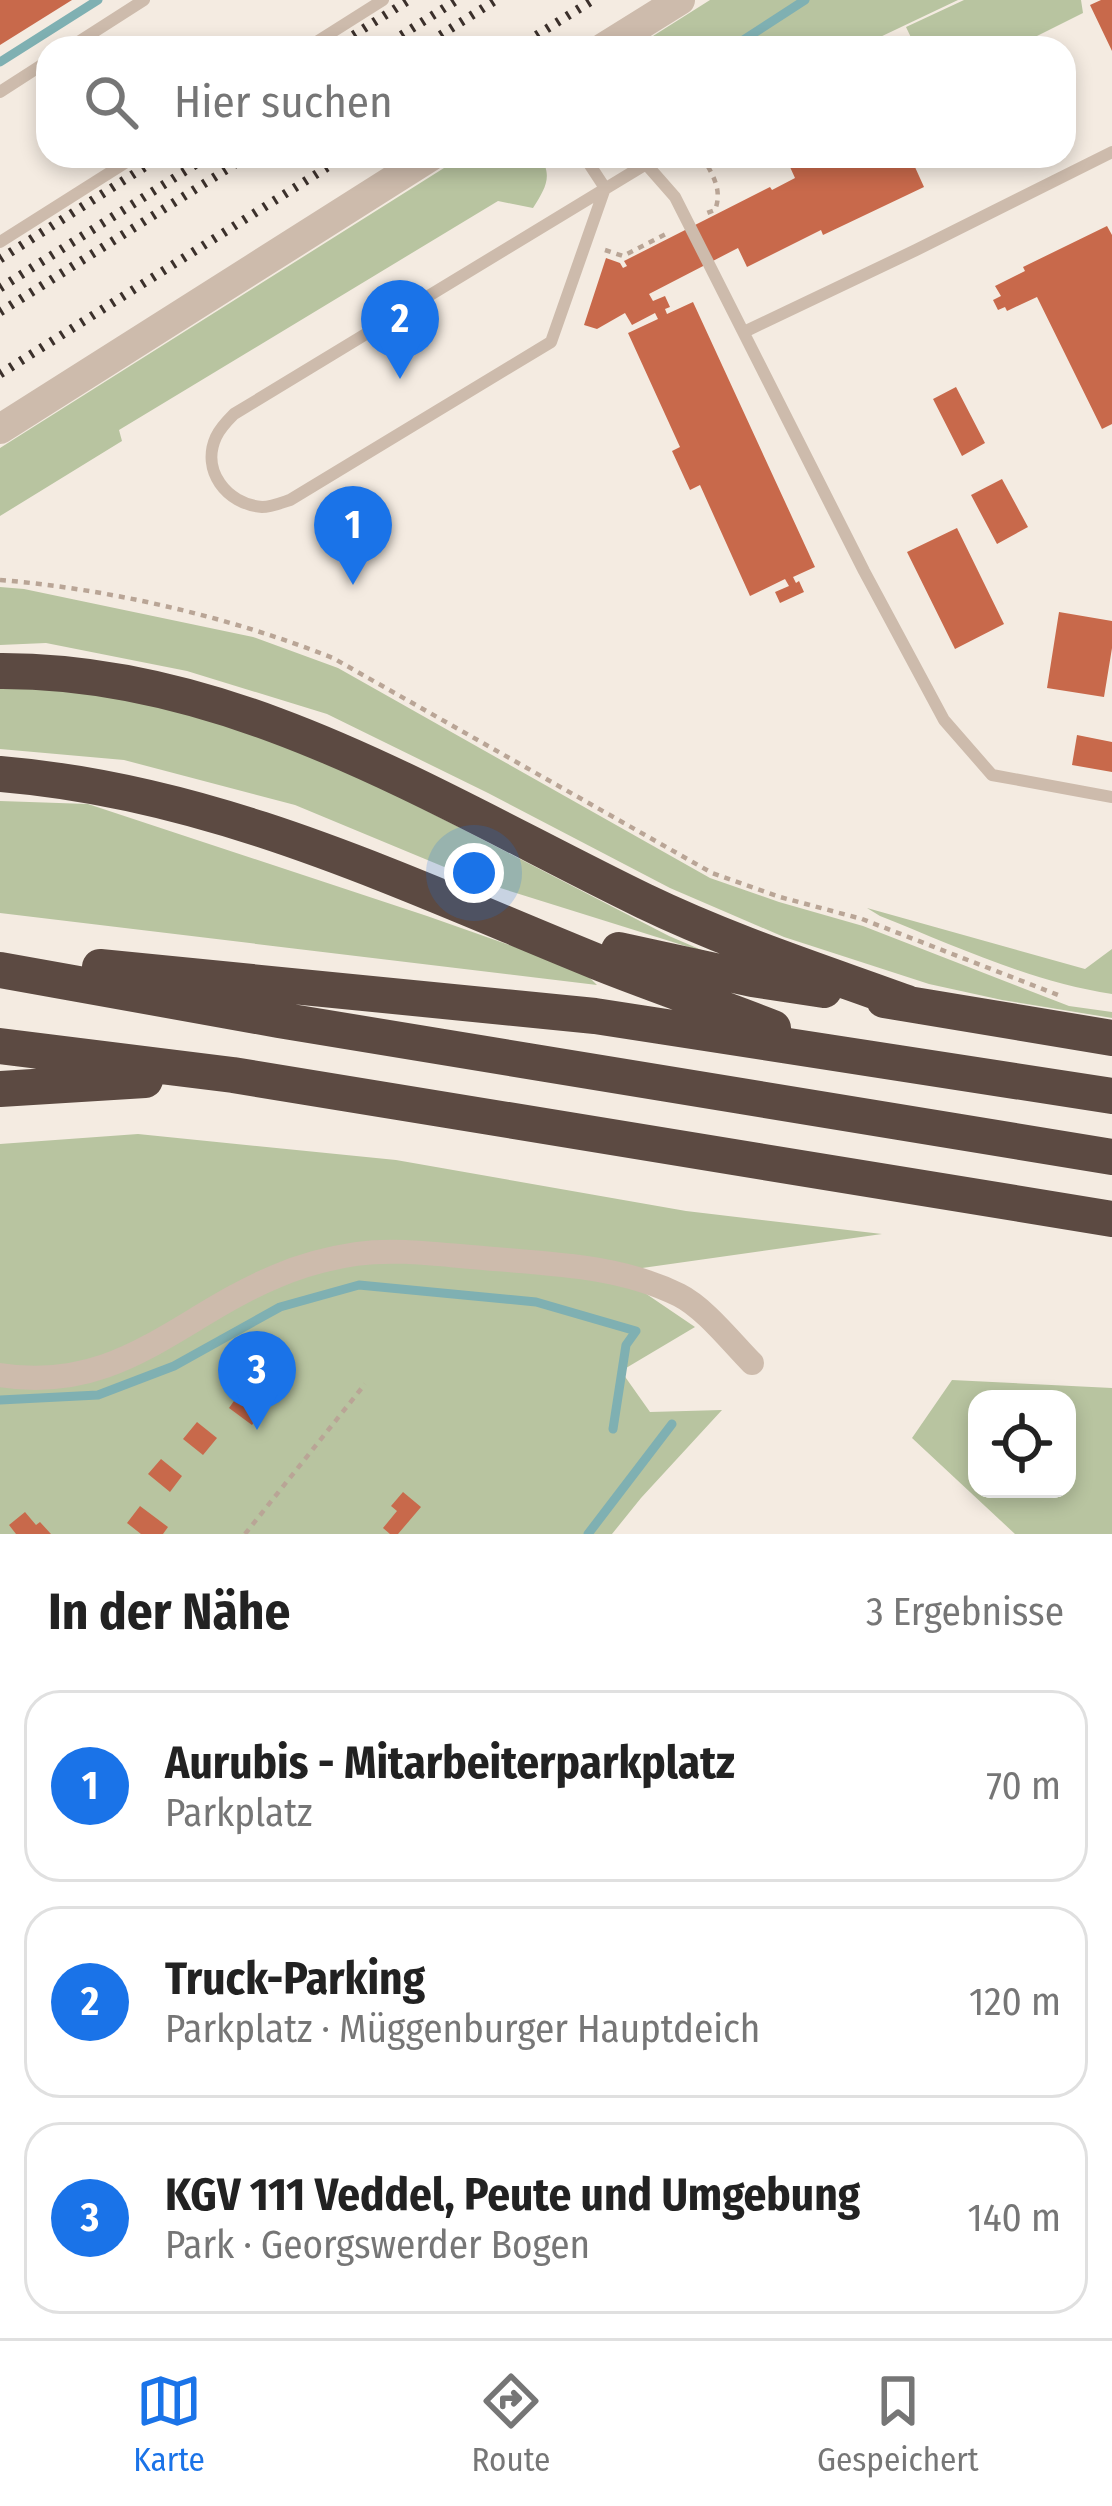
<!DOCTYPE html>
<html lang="de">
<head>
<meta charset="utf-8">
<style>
	body { margin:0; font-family:"Fira Sans Condensed",sans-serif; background:#f6f6f6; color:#222 }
	.controls { position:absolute; right:36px; bottom:36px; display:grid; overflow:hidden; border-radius:24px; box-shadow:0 6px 18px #0003 }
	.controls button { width:108px; height:108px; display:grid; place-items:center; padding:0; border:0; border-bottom:3px solid #e0e0e0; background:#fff; color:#222; font:60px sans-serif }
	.you { position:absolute; left:474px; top:873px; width:42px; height:42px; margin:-30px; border:9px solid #fff; border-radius:50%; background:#1a73e8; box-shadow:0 0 0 18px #1a73e833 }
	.badge { display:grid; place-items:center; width:78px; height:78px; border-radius:50%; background:#1a73e8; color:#fff; font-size:39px; font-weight:700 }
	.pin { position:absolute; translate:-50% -99px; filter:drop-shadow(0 3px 6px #0008) }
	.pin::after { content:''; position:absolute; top:63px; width:42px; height:36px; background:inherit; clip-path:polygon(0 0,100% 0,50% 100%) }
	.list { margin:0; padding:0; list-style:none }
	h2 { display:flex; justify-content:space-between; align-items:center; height:156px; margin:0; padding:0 48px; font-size:51px }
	h2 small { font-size:39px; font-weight:400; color:#767676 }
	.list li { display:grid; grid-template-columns:78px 1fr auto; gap:36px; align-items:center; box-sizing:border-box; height:192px; margin:0 24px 24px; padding:0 24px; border:3px solid #e0e0e0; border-radius:36px }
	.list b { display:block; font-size:45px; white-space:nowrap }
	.list p { margin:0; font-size:39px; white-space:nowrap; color:#767676 }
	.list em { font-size:39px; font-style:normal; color:#767676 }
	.icon { flex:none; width:66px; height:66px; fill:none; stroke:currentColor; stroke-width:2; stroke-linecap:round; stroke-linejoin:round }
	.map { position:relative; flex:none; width:1112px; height:1534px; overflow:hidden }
	.search { position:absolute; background:#fff; box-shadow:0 6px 18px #0003; left:36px; right:36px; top:36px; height:132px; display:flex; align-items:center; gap:30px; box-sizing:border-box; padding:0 42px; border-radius:36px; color:#767676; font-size:45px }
	.sheet { height:804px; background:#fff }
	nav { display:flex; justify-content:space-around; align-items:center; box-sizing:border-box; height:168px; border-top:3px solid #e0e0e0; background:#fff; font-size:33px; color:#767676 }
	nav a { display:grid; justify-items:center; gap:6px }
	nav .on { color:#1a73e8 }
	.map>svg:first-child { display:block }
</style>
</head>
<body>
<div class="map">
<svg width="1112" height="1534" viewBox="0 0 1112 1534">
	<rect width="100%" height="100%" fill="#f4ebe1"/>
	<path fill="#b8c4a0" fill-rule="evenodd" d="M 710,0 L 958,0 L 857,48 L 647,48 L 653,36 Z
		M 964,0 L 1081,0 L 1083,13 L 1013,48 L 916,48 L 906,27 Z
		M 463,156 L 539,156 C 554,175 545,189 533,208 L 498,201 L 119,430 L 122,441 L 0,516 L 0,448 Z
		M 0,587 L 24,589 L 253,637 L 338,668 L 710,878 L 779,902 L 863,926 L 1069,1006 L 1112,1012 L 1112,1018 L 1002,1000 L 929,984 L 784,937 L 670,888 L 488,793 L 327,714 L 187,671 L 46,643 L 0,645 Z
		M 0,687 L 63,688 L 185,710 L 302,751 L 408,801 L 669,936 L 711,954 L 478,881 L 295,805 L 124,760 L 0,749 Z
		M 0,801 L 88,804 L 427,916 L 583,971 L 597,985 L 0,913 Z
		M 867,908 L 1085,969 L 1112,949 L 1112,994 C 1032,982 955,946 880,916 Z
		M 138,1134 L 396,1160 L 686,1211 L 882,1234 L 614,1272 L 695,1327 L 621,1371 L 650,1412 L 722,1410 L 641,1498 L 612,1534 L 0,1534 L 0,1144 Z
		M 952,1380 L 1112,1388 L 1112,1534 L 1015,1534 L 912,1438 ZM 977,1399 L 1067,1399 L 1067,1489 L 977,1489 Z"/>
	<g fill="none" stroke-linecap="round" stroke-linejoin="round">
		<path stroke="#7fb0b2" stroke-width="9" d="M 731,48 L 805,0
			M 0,62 L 98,0
			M 0,1400 L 98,1395 L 174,1366 L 280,1307 L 359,1285 L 536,1302 L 636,1331 L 626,1345 L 613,1429
			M 588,1534 L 672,1424"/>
	</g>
	<path fill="#c8694b" d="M 0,0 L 72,0 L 0,45 Z
		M 1101,0 L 1112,0 L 1112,51 L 1090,5 Z
		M 785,156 L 910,156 L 924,187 L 823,235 L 821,230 L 747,267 L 738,248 L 649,294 L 653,301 L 665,296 L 670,307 L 665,309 L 667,314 L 693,302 L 815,567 L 793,577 L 796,583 L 799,581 L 804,592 L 780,603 L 775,592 L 789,586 L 785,579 L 750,596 L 700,485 L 690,490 L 672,451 L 680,447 L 628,333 L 658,319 L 655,313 L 632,325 L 625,313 L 597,329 L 584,325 L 606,258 L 620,263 L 623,268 L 627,266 L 624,261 L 770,187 L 772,190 L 795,178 Z
		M 1107,226 L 1112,235 L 1112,424 L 1102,429 L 1037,297 L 1007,311 L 1005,307 L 998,310 L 993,300 L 1001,296 L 995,286 L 1025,271 L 1023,267 Z
		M 956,387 L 985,443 L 962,456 L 933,399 Z
		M 1002,479 L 1028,527 L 997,544 L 971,495 Z
		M 957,528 L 1004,624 L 955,649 L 907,552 Z
		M 1059,612 L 1112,621 L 1112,648 L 1104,697 L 1047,688 Z
		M 1077,735 L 1112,742 L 1112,772 L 1072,765 Z
		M 241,1391 L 265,1408 L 252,1425 L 229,1408 Z
		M 197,1422 L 217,1438 L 203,1455 L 183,1439 Z
		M 161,1459 L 182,1476 L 170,1492 L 148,1474 Z
		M 403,1492 L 421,1507 L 398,1534 L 390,1534 L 383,1528 L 397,1511 L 391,1506 Z
		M 140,1506 L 168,1527 L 163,1534 L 141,1534 L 127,1523 Z
		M 25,1512 L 36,1525 L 40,1522 L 51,1534 L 16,1534 L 9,1525 Z"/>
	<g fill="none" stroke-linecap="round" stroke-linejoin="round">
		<path stroke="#b9a596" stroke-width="4.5" stroke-dasharray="6 6" stroke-linecap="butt" d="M 702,156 C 712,174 723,189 715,210 L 707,213
			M 605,250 L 623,256 L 670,232
			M 0,580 C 110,589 230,617 333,658 L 712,873 L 780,897 L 862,919 L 1058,995
			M 245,1534 L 365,1384"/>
		<path stroke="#cdbbac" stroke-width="12" d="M 69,48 L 144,0
			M 307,48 L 383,0
			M 0,92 L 48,61
			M 584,156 L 605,188
			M 646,164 L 675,197 L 864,571 L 944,720 L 992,775 L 1112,797
			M 605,188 L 551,342 L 290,500 C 281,503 271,507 262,507 C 226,504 201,470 216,437 C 220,428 227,421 234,414 L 646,164 L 649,156
			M 0,242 L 136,156
			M 744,332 L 916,250 L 1112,152"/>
		<path stroke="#cdbbac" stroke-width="24" d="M 0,1375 C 119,1394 178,1317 277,1276 C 302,1265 329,1258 356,1254 C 398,1248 441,1255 483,1258 C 550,1264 619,1265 679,1295 C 705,1308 732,1343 752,1363"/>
		<path stroke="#cdbbac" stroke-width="30" d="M 603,48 L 680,0
			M 0,429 L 431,156"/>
		<path stroke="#5c4a42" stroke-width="36" d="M 0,671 C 236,670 440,802 644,901 C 729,942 819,971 907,1003
			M 0,774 C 220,792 409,886 610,967 C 664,988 719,1007 773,1028
			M 619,950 L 752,979 L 824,990
			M 100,967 L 595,1016 L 1112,1096
			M 0,970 L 279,1020 L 1112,1157
			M 884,1000 L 1112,1038
			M 0,1046 L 233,1075 L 1112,1219
			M 0,1089 L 145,1080"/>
		<path stroke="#3b302b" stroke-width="9" stroke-dasharray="3 9" stroke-linecap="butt" d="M 333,48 L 409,0
			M 381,48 L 457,0
			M 420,48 L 496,0
			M 516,48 L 593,0
			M 0,259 L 162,156
			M 0,288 L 209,156
			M 0,312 L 248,156
			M 0,374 L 345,156"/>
	</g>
</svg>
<div class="controls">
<button><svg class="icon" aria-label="locate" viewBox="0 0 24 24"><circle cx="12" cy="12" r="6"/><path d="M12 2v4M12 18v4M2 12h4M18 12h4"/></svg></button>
</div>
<div class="you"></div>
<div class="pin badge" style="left:353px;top:585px">1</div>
<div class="pin badge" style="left:400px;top:379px">2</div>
<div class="pin badge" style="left:257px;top:1430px">3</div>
<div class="search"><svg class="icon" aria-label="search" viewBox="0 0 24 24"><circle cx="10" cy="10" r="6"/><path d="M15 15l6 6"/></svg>Hier suchen</div>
</div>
<section class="sheet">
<h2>In der Nähe<small>3 Ergebnisse</small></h2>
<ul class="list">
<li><span class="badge">1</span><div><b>Aurubis - Mitarbeiterparkplatz</b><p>Parkplatz</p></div><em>70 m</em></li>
<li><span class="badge">2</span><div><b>Truck-Parking</b><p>Parkplatz · Müggenburger Hauptdeich</p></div><em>120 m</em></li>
<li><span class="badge">3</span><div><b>KGV 111 Veddel, Peute und Umgebung</b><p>Park · Georgswerder Bogen</p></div><em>140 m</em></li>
</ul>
</section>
<nav>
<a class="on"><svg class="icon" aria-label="map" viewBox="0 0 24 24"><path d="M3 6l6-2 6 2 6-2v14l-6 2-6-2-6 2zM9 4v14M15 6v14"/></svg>Karte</a>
<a><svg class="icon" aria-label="directions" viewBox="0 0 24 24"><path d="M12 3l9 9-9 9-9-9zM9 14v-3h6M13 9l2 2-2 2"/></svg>Route</a>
<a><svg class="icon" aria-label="saved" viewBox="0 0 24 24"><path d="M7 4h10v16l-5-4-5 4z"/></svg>Gespeichert</a>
</nav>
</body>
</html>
